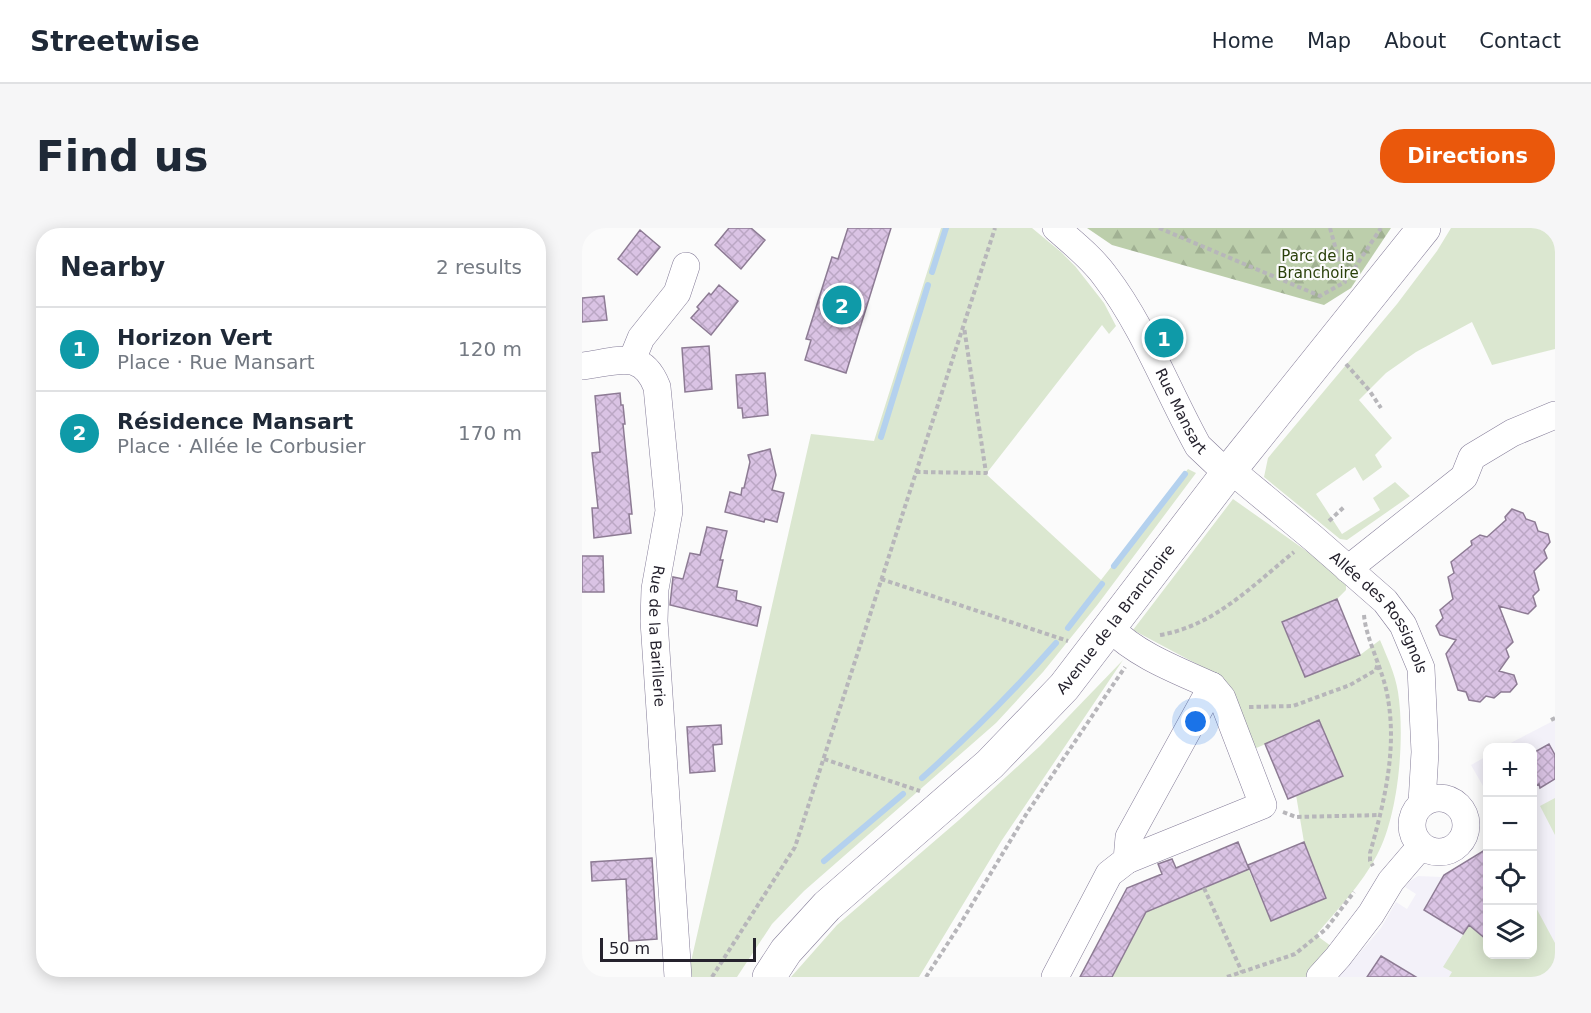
<!DOCTYPE html>
<html lang="en">
<head>
<meta charset="utf-8">
<style>
	body { margin:0; font-family:"DejaVu Sans",sans-serif; background:#f6f6f7; color:#1f2937 }
	.controls { position:absolute; right:18px; bottom:18px; display:grid; overflow:hidden; border-radius:12px; box-shadow:0 3px 15px #0003 }
	.controls button { width:54px; height:54px; display:grid; place-items:center; padding:0; border:0; border-bottom:2px solid #e0e1e3; background:#fff; color:#1f2937; font:30px sans-serif }
	.scale { position:absolute; left:18px; bottom:15px; width:156px; box-sizing:border-box; padding-left:6px; border:3px solid #25222d; border-top:0; font-size:16px; line-height:21px; white-space:nowrap; color:#25222d; -webkit-text-stroke:4px #fbfbfb; paint-order:stroke }
	.you { position:absolute; left:614px; top:494px; width:21px; height:21px; margin:-15px; border:4px solid #fff; border-radius:50%; background:#1a73e8; box-shadow:0 0 0 9px #1a73e833 }
	.badge { display:grid; place-items:center; width:39px; height:39px; border-radius:50%; background:#ea580c; color:#fff; font-size:20px; font-weight:700 }
	.pin { position:absolute; translate:-50% -50%; border:3px solid #fff; box-shadow:0 2px 6px #0006 }
	.list { margin:0; padding:0; list-style:none }
	h2 { display:flex; justify-content:space-between; align-items:center; height:78px; margin:0; padding:0 24px; font-size:26px }
	h2 small { font-size:20px; font-weight:400; color:#747a83 }
	.list li { display:grid; grid-template-columns:39px 1fr auto; gap:18px; align-items:center; box-sizing:border-box; height:84px; padding:0 24px; border-top:2px solid #e0e1e3 }
	.list b { display:block; font-size:22px; white-space:nowrap }
	.list p { margin:0; font-size:20px; white-space:nowrap; color:#747a83 }
	.list em { font-size:20px; font-style:normal; color:#747a83 }
	.icon { flex:none; width:33px; height:33px; fill:none; stroke:currentColor; stroke-width:2; stroke-linecap:round; stroke-linejoin:round }
	.map { position:relative; flex:none; width:973px; height:749px; overflow:hidden; border-radius:24px }
	header { display:flex; align-items:center; gap:36px; box-sizing:border-box; height:84px; padding:0 30px; background:#fff; border-bottom:2px solid #e0e1e3 }
	header strong { font-size:28px }
	nav { display:flex; gap:33px; margin-inline-start:auto; font-size:21px }
	.intro { display:flex; align-items:center; justify-content:space-between; box-sizing:border-box; height:144px; padding:0 36px }
	h1 { margin:0; font-size:42px }
	.button { padding:15px 27px; border-radius:24px; background:#ea580c; color:#fff; font-size:21px; font-weight:700 }
	main { display:flex; gap:36px; padding:0 36px }
	aside { flex:1; background:#fff; border-radius:24px; box-shadow:0 3px 15px #0003 }
	.map>svg:first-child { display:block }
</style>
</head>
<body>
<header>
<strong>Streetwise</strong>
<nav><a>Home</a><a>Map</a><a>About</a><a>Contact</a></nav>
</header>
<div class="intro"><h1>Find us</h1><a class="button">Directions</a></div>
<main>
<aside>
<h2>Nearby<small>2 results</small></h2>
<ul class="list">
<li><span class="badge" style="background:#0f9aa8">1</span><div><b>Horizon Vert</b><p>Place · Rue Mansart</p></div><em>120 m</em></li>
<li><span class="badge" style="background:#0f9aa8">2</span><div><b>Résidence Mansart</b><p>Place · Allée le Corbusier</p></div><em>170 m</em></li>
</ul>
</aside>
<div class="map">
<svg width="973" height="749" viewBox="0 0 973 749">
	<defs>
		<pattern id="forest-firs" width="22" height="20" patternUnits="userSpaceOnUse" patternTransform="scale(1.5)"><rect width="22" height="20" fill="#bcceab"/><path d="M5 1l3.5 6h-7zM16 11l3.5 6h-7z" fill="#a1b193"/></pattern>
		<pattern id="building-cross-hatch" width="8" height="8" patternUnits="userSpaceOnUse" patternTransform="scale(1.5)"><rect width="8" height="8" fill="#dac3e4"/><path d="M0 0l8 8M0 8l8-8" fill="none" stroke="#bba7c4"/></pattern>
	</defs>
	<rect width="100%" height="100%" fill="#fbfbfb"/>
	<path fill="#f3f1f9" d="M 973,492 L 973,739 L 954,749 L 757,749 L 799,700 L 814,674 L 825,681 L 834,666 L 823,659 L 828,653 L 836,648 L 859,649 L 905,620 L 906,726 L 951,726 L 951,520 L 921,519 Z
		M 905,528 L 905,565 L 889,537 Z"/>
	<path fill="#dbe7d0" d="M 359,0 L 450,0 L 479,24 L 493,38 L 522,75 L 534,98 L 527,106 L 520,97 L 404,246 L 519,352 L 606,241 L 614,245 L 516,376 L 461,444 L 414,495 L 222,663 L 190,696 L 155,749 L 109,749 L 108,738 L 229,206 L 292,213 Z
		M 869,0 L 973,0 L 973,121 L 910,137 L 890,94 L 834,124 L 804,145 L 777,172 L 810,210 L 793,227 L 800,239 L 781,253 L 773,239 L 734,266 L 760,306 L 798,282 L 791,270 L 813,254 L 828,268 L 765,312 L 758,311 L 682,249 L 686,230 L 815,76 L 855,23 Z
		M 651,271 L 764,351 L 764,362 L 755,371 L 700,395 L 723,449 L 778,427 L 798,412 C 805,429 813,445 816,464 C 823,509 817,586 795,627 C 780,656 755,682 734,707 L 753,721 L 729,749 L 530,749 L 564,684 L 665,638 L 689,693 L 744,670 L 722,614 L 714,567 L 761,548 L 737,493 L 672,521 L 646,456 L 637,446 L 626,442 L 551,402 Z
		M 541,432 L 420,612 L 337,749 L 209,749 L 255,697 L 377,592 L 458,518 Z
		M 973,570 L 973,607 L 958,578 Z
		M 951,674 L 973,715 L 973,749 L 867,749 L 870,744 L 861,739 L 887,697 L 905,713 L 906,726 L 951,726 Z"/>
	<path fill="url(#forest-firs)" d="M 505,0 L 809,0 L 769,60 L 742,77 L 530,17 Z"/>
	<g fill="none" stroke-linecap="round" stroke-linejoin="round">
		<path stroke="#b4d1ee" stroke-width="6" d="M 350,44 L 364,0
			M 299,209 L 346,57
			M 532,338 L 603,246
			M 486,400 L 520,356
			M 340,550 C 388,507 431,464 474,415
			M 242,633 L 321,566"/>
	</g>
	<path fill="url(#building-cross-hatch)" stroke="#8d7b94" stroke-width="1.5" d="M 147,0 L 169,0 L 183,12 L 159,41 L 133,17 Z
		M 266,0 L 309,0 L 264,145 L 223,132 L 229,112 L 224,111 L 250,29 L 256,31 Z
		M 58,2 L 78,19 L 55,47 L 36,31 Z
		M 137,57 L 156,73 L 129,107 L 109,90 L 117,81 L 115,79 L 127,65 L 129,67 Z
		M 22,68 L 25,92 L 0,94 L 0,70 Z
		M 127,118 L 130,161 L 103,164 L 100,120 Z
		M 183,145 L 186,187 L 161,190 L 160,180 L 156,180 L 154,147 Z
		M 38,165 L 39,177 L 41,177 L 43,196 L 41,196 L 50,286 L 47,286 L 49,305 L 12,310 L 10,280 L 16,280 L 10,225 L 18,224 L 13,168 Z
		M 188,221 L 194,247 L 190,262 L 202,265 L 195,294 L 183,291 L 182,294 L 143,284 L 148,264 L 159,267 L 160,260 L 162,260 L 168,234 L 166,227 Z
		M 930,281 L 941,285 L 944,291 L 953,294 L 956,303 L 966,306 L 968,314 L 962,322 L 965,330 L 952,343 L 957,362 L 951,368 L 954,378 L 946,386 L 917,378 L 931,414 L 924,421 L 927,429 L 917,443 L 932,447 L 935,456 L 928,464 L 919,464 L 912,470 L 904,468 L 898,474 L 887,472 L 884,464 L 876,462 L 864,426 L 874,412 L 858,407 L 854,398 L 861,390 L 858,382 L 871,371 L 866,349 L 872,345 L 869,334 L 890,317 L 889,313 L 898,307 L 905,309 L 924,292 L 923,289 Z
		M 125,299 L 145,303 L 138,332 L 141,332 L 135,359 L 155,363 L 154,372 L 179,379 L 175,398 L 88,377 L 91,349 L 101,351 L 108,325 L 118,327 Z
		M 0,328 L 21,328 L 22,364 L 0,364 Z
		M 755,371 L 778,427 L 723,449 L 700,394 Z
		M 737,492 L 761,548 L 706,571 L 683,516 Z
		M 139,497 L 140,516 L 131,517 L 133,543 L 108,545 L 105,499 Z
		M 967,516 L 973,527 L 973,551 L 958,560 L 957,556 L 951,560 L 951,525 Z
		M 656,614 L 667,641 L 564,684 L 530,749 L 498,749 L 545,660 L 580,646 L 576,636 L 590,631 L 594,640 Z
		M 722,614 L 744,670 L 689,693 L 666,637 Z
		M 906,620 L 906,713 L 887,697 L 881,706 L 842,682 L 862,647 Z
		M 70,630 L 75,711 L 47,713 L 44,651 L 10,653 L 9,634 Z
		M 799,728 L 834,749 L 785,749 Z"/>
	<g fill="none" stroke-linecap="round" stroke-linejoin="round">
		<g stroke="#847c98" stroke-width="28">
			<g id="minor">
				<path id="s1" d="M 474,0 C 491,15 510,30 523,48 C 562,99 585,162 616,218 L 634,235 L 648,242 L 661,252 L 731,310 L 803,373 L 821,397 L 839,440 L 843,524 L 840,575"/>
				<path d="M 50,132 L 59,110 L 95,65 L 104,38"/>
				<path id="s2" d="M 0,138 C 34,134 60,120 75,159 L 87,283 L 73,361 L 72,393 L 96,749"/>
				<path d="M 766,341 L 882,249 L 890,229 L 930,205 L 973,187"/>
				<circle cx="857" cy="597" r="27"/>
				<path d="M 545,632 L 681,577 L 640,470 L 630,458"/>
				<path d="M 473,749 L 527,646 L 545,632 L 547,609 L 630,458 C 595,442 556,428 528,400"/>
				<path d="M 738,749 L 756,729 L 789,686 L 809,653 L 839,618"/>
			</g>
		</g>
		<g stroke="#847c98" stroke-width="34">
			<g id="major">
				<path id="s3" d="M 187,749 L 204,723 L 245,678 L 408,536 L 482,459 L 648,242 L 842,0"/>
			</g>
		</g>
		<path stroke="#b7b6ba" stroke-width="4" stroke-dasharray="4.5 3" stroke-linecap="butt" d="M 577,0 L 738,68 L 763,54 L 748,0
			M 768,47 L 799,0
			M 764,136 L 787,162 L 799,180
			M 334,244 L 404,245 L 382,99
			M 747,293 L 762,279
			M 299,351 L 486,413
			M 782,387 C 784,412 802,443 806,471 C 815,523 802,575 788,625 L 788,633 L 791,638
			M 578,407 C 632,398 670,358 712,324
			M 667,479 L 711,478 L 768,457 L 794,442 L 796,434
			M 969,492 L 973,490
			M 242,531 L 338,563
			M 701,584 L 714,589 L 799,587
			M 622,660 L 660,744
			M 130,749 L 213,619 L 413,0
			M 344,749 L 377,698 L 445,585 L 543,439
			M 645,749 L 713,726 L 744,701 L 772,664
			M 970,749 L 973,748"/>
		<use href="#minor" stroke="#fff" stroke-width="27"/>
		<use href="#major" stroke="#fff" stroke-width="33"/>
	</g>
	<g text-anchor="middle" dominant-baseline="central" stroke-width="4.5" stroke-linejoin="round" paint-order="stroke">
		<g font-size="15" fill="#2a400a" stroke="#fbfbfb">
			<text x="736" y="28">Parc de la<tspan x="736" dy="17">Branchoire</tspan></text>
		</g>
		<g font-size="15" fill="#25222d" stroke="#fbfbfb">
			<text stroke="none"><textPath href="#s1" startOffset="224">Rue Mansart</textPath></text>
			<text stroke="none"><textPath href="#s1" startOffset="512">Allée des Rossignols</textPath></text>
			<text stroke="none"><textPath href="#s3" startOffset="500">Avenue de la Branchoire</textPath></text>
			<text stroke="none"><textPath href="#s2" startOffset="339">Rue de la Barillerie</textPath></text>
		</g>
	</g>
</svg>
<div class="controls">
<button>+</button>
<button>−</button>
<button><svg class="icon" aria-label="locate" viewBox="0 0 24 24"><circle cx="12" cy="12" r="6"/><path d="M12 2v4M12 18v4M2 12h4M18 12h4"/></svg></button>
<button><svg class="icon" aria-label="layers" viewBox="0 0 24 24"><path d="M12 4l9 5-9 5-9-5zM3 14l9 5 9-5"/></svg></button>
</div>
<div class="scale">50 m</div>
<div class="you"></div>
<div class="pin badge" style="left:582px;top:110px;background:#0f9aa8">1</div>
<div class="pin badge" style="left:260px;top:77px;background:#0f9aa8">2</div>
</div>
</main>
</body>
</html>
